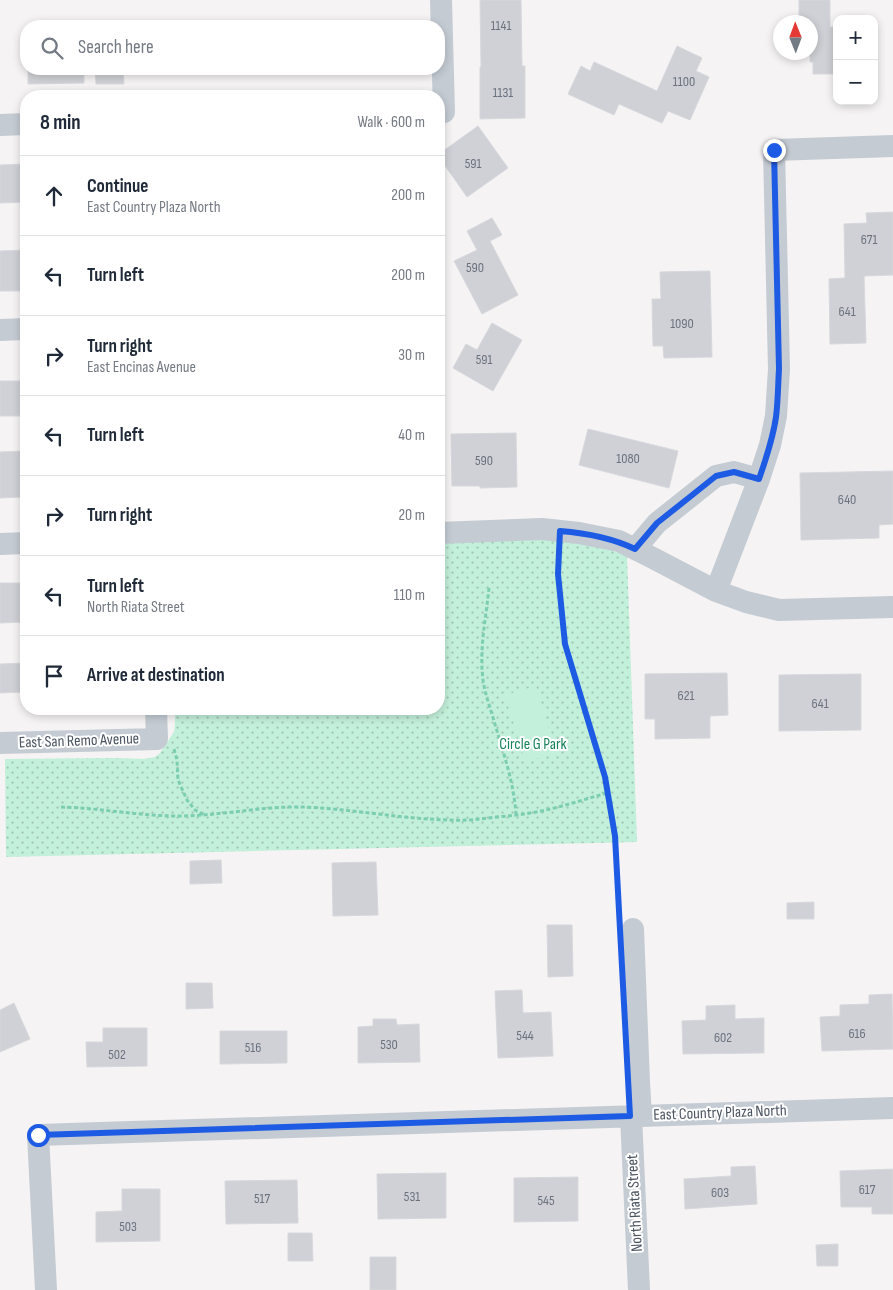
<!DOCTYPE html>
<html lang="en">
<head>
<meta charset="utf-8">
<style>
	body { margin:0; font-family:"Sofia Sans Condensed",sans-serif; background:#f2f2f3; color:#1f2937 }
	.controls { position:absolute; right:15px; top:15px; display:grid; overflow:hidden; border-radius:10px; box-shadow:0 2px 8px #0003 }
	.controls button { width:45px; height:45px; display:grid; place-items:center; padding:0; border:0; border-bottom:1px solid #e0e1e3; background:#fff; color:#1f2937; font:25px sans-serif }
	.compass { position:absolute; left:773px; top:15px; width:45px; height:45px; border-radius:50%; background:#fff; box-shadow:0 2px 8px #0003; rotate:359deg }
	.stop { position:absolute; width:15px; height:15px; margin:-11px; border:4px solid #1d5be4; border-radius:50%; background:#fff }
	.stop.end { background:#1d5be4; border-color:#fff; box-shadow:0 1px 5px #0008 }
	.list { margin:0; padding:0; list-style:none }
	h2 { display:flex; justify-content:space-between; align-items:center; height:65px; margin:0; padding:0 20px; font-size:21px }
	h2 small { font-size:16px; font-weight:400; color:#747a83 }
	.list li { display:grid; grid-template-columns:32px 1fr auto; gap:15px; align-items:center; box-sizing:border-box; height:80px; padding:0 20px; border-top:1px solid #e0e1e3 }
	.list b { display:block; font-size:19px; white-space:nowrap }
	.list p { margin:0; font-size:16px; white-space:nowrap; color:#747a83 }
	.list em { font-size:16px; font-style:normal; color:#747a83 }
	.icon { flex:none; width:28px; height:28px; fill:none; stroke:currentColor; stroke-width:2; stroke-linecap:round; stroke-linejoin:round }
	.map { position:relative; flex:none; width:893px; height:1290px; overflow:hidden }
	.search { position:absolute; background:#fff; box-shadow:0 2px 8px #0003; left:20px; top:20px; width:425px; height:55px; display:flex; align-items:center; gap:12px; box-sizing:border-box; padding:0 18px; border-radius:20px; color:#747a83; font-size:19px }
	.panel { position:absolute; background:#fff; box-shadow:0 2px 8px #0003; left:20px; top:90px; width:425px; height:625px; border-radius:20px }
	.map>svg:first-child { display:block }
</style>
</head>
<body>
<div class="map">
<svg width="893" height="1290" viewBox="0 0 893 1290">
	<defs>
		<pattern id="park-dots" width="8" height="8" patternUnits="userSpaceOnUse" patternTransform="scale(1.25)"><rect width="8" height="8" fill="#c3f0da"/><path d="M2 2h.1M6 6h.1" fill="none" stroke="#a0c5b4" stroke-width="1.8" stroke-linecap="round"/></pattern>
	</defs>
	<rect width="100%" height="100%" fill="#f5f3f3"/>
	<path fill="url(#park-dots)" d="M 545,536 L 585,543 L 627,555 L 637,842 L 6,857 L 5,759 L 114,758 L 144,759 L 155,757 L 160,753 L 174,732 L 175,723 L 175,709 L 439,709 L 439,539 Z"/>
	<path fill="#c3f0da" d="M 536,686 L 556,753 L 525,762 L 505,695 Z"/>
	<path fill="#cfd1d6" stroke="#d7d8dd" d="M 480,0 L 521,0 L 522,66 L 525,66 L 525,118 L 480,119 L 480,67 L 481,67 Z
		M 799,0 L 830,0 L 830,27 L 837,27 L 837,74 L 813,74 L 813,62 L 810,62 L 810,22 L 799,22 Z
		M 677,46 L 702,58 L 696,71 L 709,77 L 690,120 L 668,111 L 662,123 L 619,104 L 614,115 L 568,94 L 581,66 L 590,71 L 594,62 L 657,91 Z
		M 28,69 L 84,69 L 84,83 L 28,84 Z
		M 95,69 L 123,69 L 124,84 L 96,84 Z
		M 478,126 L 508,168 L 467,197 L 439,157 L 439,154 Z
		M 26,164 L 26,202 L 0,203 L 0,165 Z
		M 893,212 L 893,275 L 864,276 L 866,343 L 830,344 L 829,279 L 845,278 L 844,224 L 867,223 L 866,213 Z
		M 492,218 L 502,235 L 490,241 L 518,295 L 482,314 L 454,261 L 477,250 L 467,231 Z
		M 26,250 L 26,291 L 0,291 L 0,251 Z
		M 710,271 L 712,357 L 664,358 L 663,346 L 653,346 L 652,299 L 661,299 L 660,272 Z
		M 492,323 L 522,340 L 493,391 L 453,368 L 466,344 L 477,350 Z
		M 0,381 L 26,381 L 26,416 L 0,416 Z
		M 588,429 L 678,451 L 669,488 L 579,465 Z
		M 516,433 L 517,487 L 480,488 L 480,486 L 452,486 L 451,434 Z
		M 26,451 L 26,497 L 0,498 L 0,452 Z
		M 893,471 L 893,524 L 879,525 L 879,538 L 801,540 L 800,473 Z
		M 0,583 L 26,583 L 26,622 L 0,623 Z
		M 26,663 L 26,692 L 0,693 L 0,664 Z
		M 727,673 L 728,715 L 710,716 L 710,738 L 655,739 L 655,719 L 645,719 L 645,674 Z
		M 861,674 L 861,730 L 779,731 L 779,675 Z
		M 221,860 L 222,883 L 190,884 L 190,861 Z
		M 376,862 L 378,915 L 333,916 L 332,863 Z
		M 814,902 L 814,919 L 787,919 L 787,903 Z
		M 547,925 L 572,925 L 573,976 L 548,977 Z
		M 186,983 L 212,983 L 213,1008 L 186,1009 Z
		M 522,990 L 523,1013 L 551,1012 L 553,1056 L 498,1058 L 495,991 Z
		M 892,994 L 893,1049 L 822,1051 L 820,1017 L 840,1016 L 840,1005 L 869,1004 L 869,995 Z
		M 14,1003 L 30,1039 L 0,1052 L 0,1010 Z
		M 735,1005 L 735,1019 L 764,1018 L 764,1053 L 683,1054 L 682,1021 L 706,1020 L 706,1006 Z
		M 373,1019 L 396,1019 L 397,1025 L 419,1024 L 420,1062 L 358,1063 L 358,1027 L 373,1026 Z
		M 103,1028 L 147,1028 L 147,1066 L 87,1067 L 86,1042 L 103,1042 Z
		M 220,1031 L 287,1031 L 287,1063 L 220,1064 Z
		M 755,1166 L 757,1204 L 685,1209 L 684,1179 L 731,1176 L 731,1167 Z
		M 893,1169 L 893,1214 L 872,1214 L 872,1207 L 841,1207 L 840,1171 Z
		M 446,1173 L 446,1218 L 378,1219 L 377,1174 Z
		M 578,1177 L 578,1221 L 514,1222 L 514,1178 Z
		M 297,1180 L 298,1223 L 226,1224 L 225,1181 Z
		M 122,1189 L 160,1189 L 160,1241 L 96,1242 L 96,1212 L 122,1211 Z
		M 288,1233 L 312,1233 L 313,1261 L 288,1261 Z
		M 838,1244 L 838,1266 L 817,1266 L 816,1245 Z
		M 370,1257 L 396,1257 L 396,1290 L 370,1290 Z"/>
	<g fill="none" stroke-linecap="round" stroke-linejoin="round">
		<path stroke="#7bceb0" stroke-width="3" stroke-dasharray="4 2.5" stroke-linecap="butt" d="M 559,551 L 558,574 L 565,644 L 605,777 L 615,836 L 619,915
			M 489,588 C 486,618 479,649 483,680 C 485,694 490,707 494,721 C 503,752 514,782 516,815
			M 174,749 L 177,760 L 178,780 L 187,800 L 195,810 L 204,815
			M 61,807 C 100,808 139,816 178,816 C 220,816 261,806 303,807 C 353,809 401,819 451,820 C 466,821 481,819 496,817 C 508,816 519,815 530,813 C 556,809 582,800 607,793"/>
		<path stroke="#c4cbd3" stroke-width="22" d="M 439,112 L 444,112 L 441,0
			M 0,125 L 26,124
			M 0,330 L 26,329
			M 439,533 L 542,529 L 579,533 L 619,541 L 651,557 L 716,591 L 746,602 L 779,610 L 893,607
			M 0,544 L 26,543
			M 635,549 L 657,523 L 716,476 L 734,472 L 759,479
			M 716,591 L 759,479 L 770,445 L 776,416 L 779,369 L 774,150 L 893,146
			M 0,743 L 157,739 L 156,709
			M 633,929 L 639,1082 L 641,1116
			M 631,1116 L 639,1290
			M 46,1290 L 38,1135 L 893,1108"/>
	</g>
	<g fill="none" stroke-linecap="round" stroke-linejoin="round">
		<path stroke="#1d5be4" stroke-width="6" d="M 38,1135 L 630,1116 L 615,836 L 605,777 L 565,644 L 558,574 L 560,531 C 586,533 612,538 635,549 L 657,523 L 691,496 L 716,476 L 734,472 L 759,479 C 766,459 773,438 776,417 C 778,402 778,385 779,369 L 774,150"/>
	</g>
	<g text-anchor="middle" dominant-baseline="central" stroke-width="4" stroke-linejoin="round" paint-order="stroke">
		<g font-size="14" fill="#6b727e">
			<text x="501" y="25">1141</text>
			<text x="684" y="81">1100</text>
			<text x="503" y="92">1131</text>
			<text x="473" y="163">591</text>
			<text x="869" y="239">671</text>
			<text x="475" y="267">590</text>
			<text x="847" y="311">641</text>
			<text x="682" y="323">1090</text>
			<text x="484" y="359">591</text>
			<text x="628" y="458">1080</text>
			<text x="484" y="460">590</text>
			<text x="847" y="499">640</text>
			<text x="686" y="695">621</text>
			<text x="820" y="703">641</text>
			<text x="857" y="1033">616</text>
			<text x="525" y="1035">544</text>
			<text x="723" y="1037">602</text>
			<text x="389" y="1044">530</text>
			<text x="253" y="1047">516</text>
			<text x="117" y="1054">502</text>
			<text x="867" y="1189">617</text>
			<text x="720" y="1192">603</text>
			<text x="412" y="1196">531</text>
			<text x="262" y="1198">517</text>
			<text x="546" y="1200">545</text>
			<text x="128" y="1226">503</text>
		</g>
		<g font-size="16" fill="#4a5360" stroke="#fff">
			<text transform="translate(79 741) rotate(-2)">East San Remo Avenue</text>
			<text transform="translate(720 1113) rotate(-2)">East Country Plaza North</text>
			<text transform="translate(635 1203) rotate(-93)">North Riata Street</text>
		</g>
		<g font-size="16" fill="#19835b" stroke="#fff">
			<text x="533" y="744">Circle G Park</text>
		</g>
	</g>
</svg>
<div class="controls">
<button>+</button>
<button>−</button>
</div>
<svg class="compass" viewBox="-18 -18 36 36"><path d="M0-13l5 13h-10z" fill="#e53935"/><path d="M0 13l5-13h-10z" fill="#747a83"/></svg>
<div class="stop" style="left:38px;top:1135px"></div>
<div class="stop end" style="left:774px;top:150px"></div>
<div class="search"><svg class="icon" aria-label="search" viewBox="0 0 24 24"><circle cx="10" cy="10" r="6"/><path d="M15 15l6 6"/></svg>Search here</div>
<section class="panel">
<h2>8 min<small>Walk · 600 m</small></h2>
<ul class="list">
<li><svg class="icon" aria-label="ahead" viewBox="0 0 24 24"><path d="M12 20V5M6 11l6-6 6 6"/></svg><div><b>Continue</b><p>East Country Plaza North</p></div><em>200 m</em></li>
<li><svg class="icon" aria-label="left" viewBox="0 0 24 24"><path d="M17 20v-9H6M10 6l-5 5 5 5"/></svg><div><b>Turn left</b></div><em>200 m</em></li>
<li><svg class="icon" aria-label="right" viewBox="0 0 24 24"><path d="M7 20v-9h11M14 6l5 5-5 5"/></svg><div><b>Turn right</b><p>East Encinas Avenue</p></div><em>30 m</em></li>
<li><svg class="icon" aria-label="left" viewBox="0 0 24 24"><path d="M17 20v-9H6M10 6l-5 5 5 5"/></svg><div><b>Turn left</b></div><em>40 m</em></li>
<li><svg class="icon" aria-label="right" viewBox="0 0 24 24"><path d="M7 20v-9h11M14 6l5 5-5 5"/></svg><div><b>Turn right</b></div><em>20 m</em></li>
<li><svg class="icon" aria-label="left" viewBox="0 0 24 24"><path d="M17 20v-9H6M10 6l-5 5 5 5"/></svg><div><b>Turn left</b><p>North Riata Street</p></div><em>110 m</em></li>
<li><svg class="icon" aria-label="arrive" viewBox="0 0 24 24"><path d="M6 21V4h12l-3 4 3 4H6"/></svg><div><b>Arrive at destination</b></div></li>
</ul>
</section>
</div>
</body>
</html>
